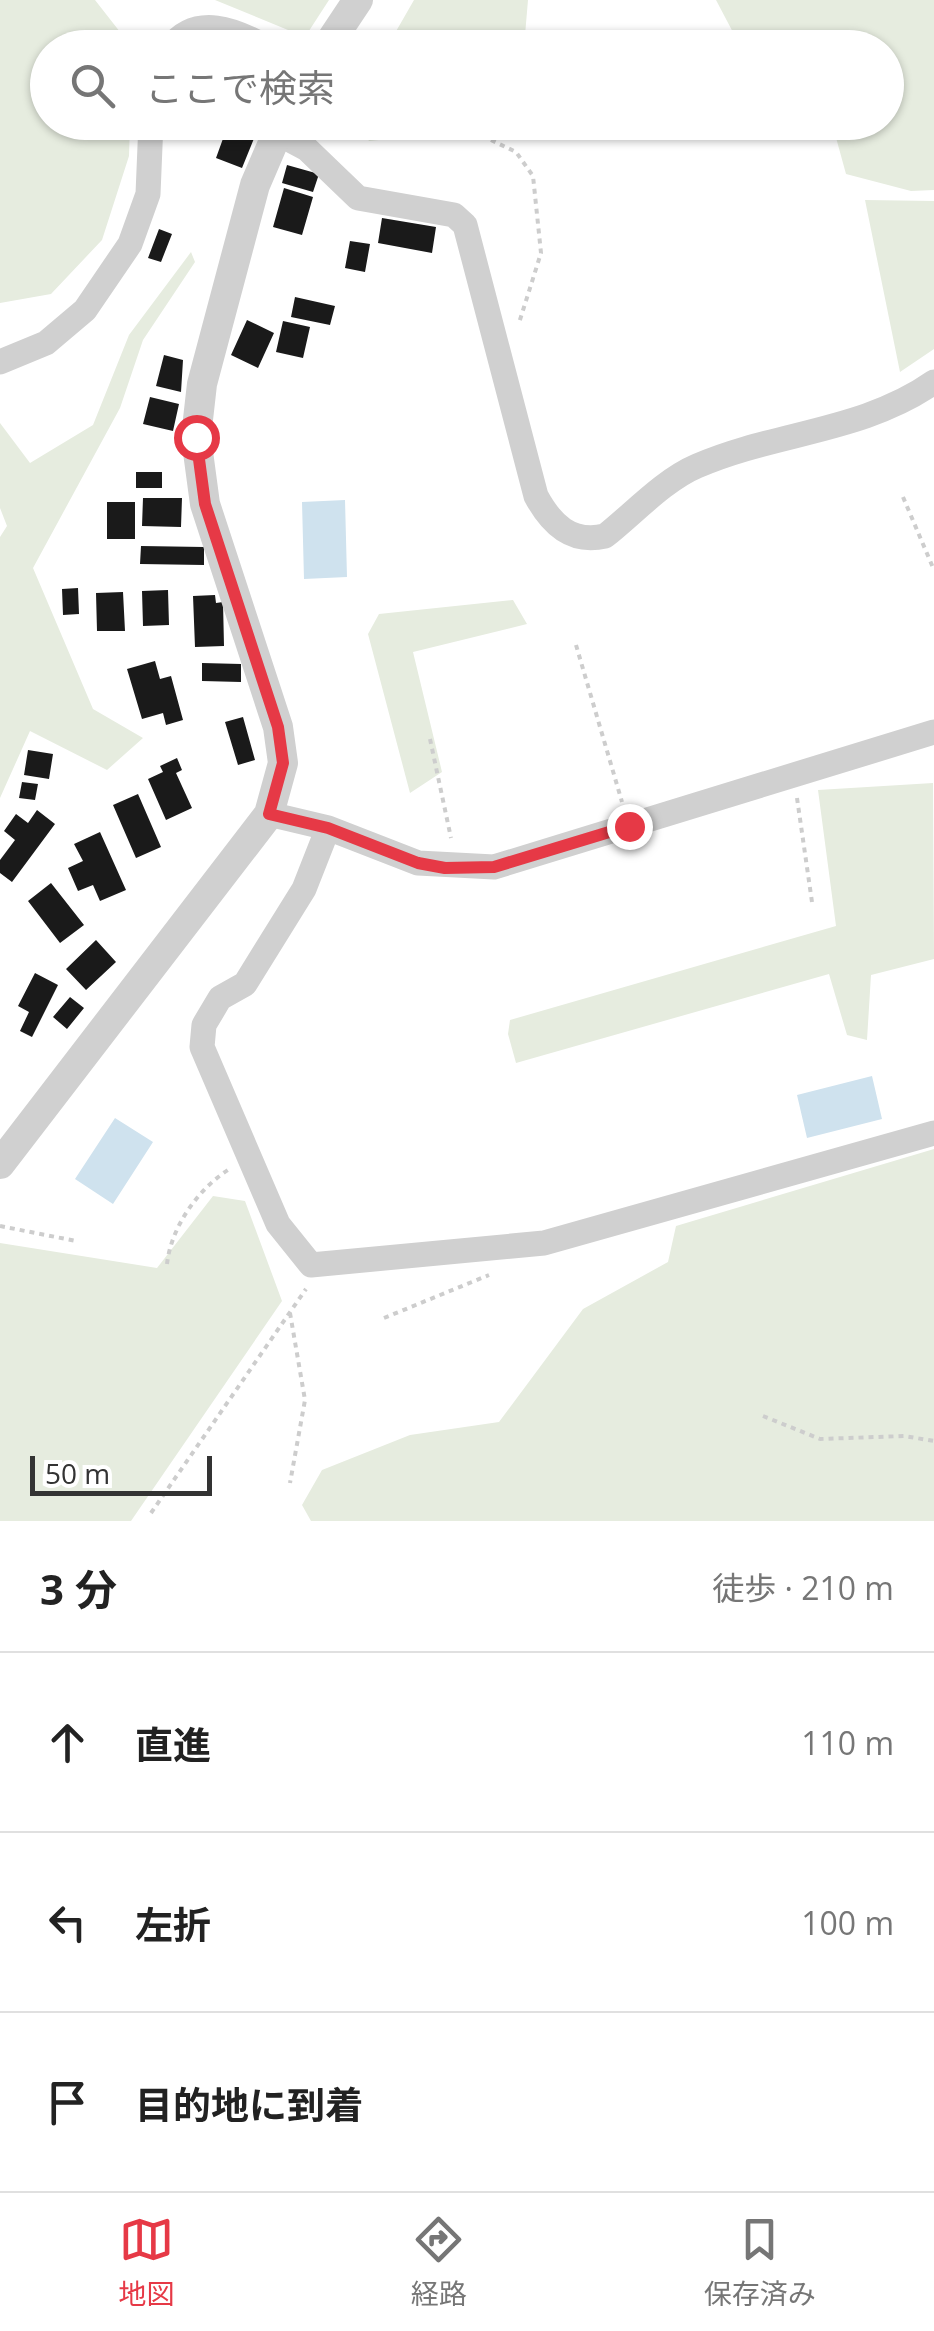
<!DOCTYPE html>
<html lang="ja">
<head>
<meta charset="utf-8">
<style>
	body { margin:0; font-family:"Open Sans","Noto Sans JP",sans-serif; background:#f2f2f2; color:#222 }
	.scale { position:absolute; left:30px; bottom:25px; width:182px; box-sizing:border-box; padding-left:10px; border:5px solid #333; border-top:0; font-size:28px; line-height:35px; white-space:nowrap; color:#333; -webkit-text-stroke:8px #fff; paint-order:stroke }
	.stop { position:absolute; width:30px; height:30px; margin:-22px; border:8px solid #e63946; border-radius:50%; background:#fff }
	.stop.end { background:#e63946; border-color:#fff; box-shadow:0 2px 10px #0008 }
	.list { margin:0; padding:0; list-style:none }
	h2 { display:flex; justify-content:space-between; align-items:center; height:130px; margin:0; padding:0 40px; font-size:42px }
	h2 small { font-size:32px; font-weight:400; color:#767676 }
	.list li { display:grid; grid-template-columns:65px 1fr auto; gap:30px; align-items:center; box-sizing:border-box; height:180px; padding:0 40px; border-top:2px solid #e0e0e0 }
	.list b { display:block; font-size:38px; white-space:nowrap }
	.list em { font-size:32px; font-style:normal; color:#767676 }
	.icon { flex:none; width:55px; height:55px; fill:none; stroke:currentColor; stroke-width:2; stroke-linecap:round; stroke-linejoin:round }
	.map { position:relative; flex:none; width:934px; height:1521px; overflow:hidden }
	.search { position:absolute; background:#fff; box-shadow:0 2px 8px #0004; left:30px; right:30px; top:30px; height:110px; display:flex; align-items:center; gap:25px; box-sizing:border-box; padding:0 35px; border-radius:55px; color:#767676; font-size:38px }
	.sheet { height:670px; background:#fff }
	nav { display:flex; justify-content:space-around; align-items:center; box-sizing:border-box; height:140px; border-top:2px solid #e0e0e0; background:#fff; font-size:28px; color:#767676 }
	nav a { display:grid; justify-items:center; gap:5px }
	nav .on { color:#e63946 }
	.map>svg:first-child { display:block }
</style>
</head>
<body>
<div class="map">
<svg width="934" height="1521" viewBox="0 0 934 1521">
	<rect width="100%" height="100%" fill="#fff"/>
	<path fill="#e6ecdf" d="M 0,0 L 95,0 L 131,46 L 48,48 L 48,122 L 130,123 L 129,156 L 102,240 L 51,294 L 0,303 Z
		M 215,0 L 329,0 L 305,37 Z
		M 414,0 L 528,0 L 524,47 L 387,47 Z
		M 716,0 L 934,0 L 934,190 L 911,191 L 846,174 L 832,123 L 886,122 L 886,48 L 749,47 L 736,38 Z
		M 358,123 L 482,123 L 477,130 L 369,141 Z
		M 865,200 L 934,201 L 934,349 L 900,372 Z
		M 191,252 L 195,262 L 143,340 L 120,408 L 33,568 L 93,709 L 143,738 L 107,770 L 30,731 L 0,798 L 0,537 L 7,526 L 0,508 L 0,423 L 30,463 L 93,425 L 129,335 Z
		M 513,600 L 527,624 L 413,652 L 442,772 L 410,793 L 368,634 L 379,614 Z
		M 933,783 L 934,959 L 871,975 L 867,1040 L 847,1035 L 829,974 L 516,1063 L 508,1034 L 510,1020 L 836,926 L 818,790 Z
		M 934,1149 L 934,1521 L 311,1521 L 302,1505 L 322,1470 L 410,1435 L 499,1422 L 583,1309 L 668,1262 L 676,1226 Z
		M 213,1196 L 245,1201 L 282,1301 L 131,1521 L 0,1521 L 0,1243 L 157,1268 Z"/>
	<path fill="#cfe2ee" d="M 345,500 L 347,577 L 304,579 L 302,502 Z
		M 872,1076 L 882,1119 L 807,1138 L 797,1095 Z
		M 115,1118 L 153,1142 L 113,1204 L 75,1179 Z"/>
	<path fill="#1a1a1a" d="M 229,122 L 251,122 L 247,133 L 255,136 L 242,168 L 216,158 Z
		M 287,165 L 319,174 L 313,192 L 282,183 Z
		M 284,188 L 313,197 L 302,235 L 273,227 Z
		M 382,218 L 436,227 L 432,253 L 378,243 Z
		M 159,229 L 172,234 L 161,262 L 148,258 Z
		M 350,241 L 370,244 L 365,272 L 345,268 Z
		M 295,297 L 335,306 L 330,325 L 291,317 Z
		M 247,320 L 274,333 L 258,368 L 231,355 Z
		M 283,321 L 310,327 L 303,358 L 276,352 Z
		M 164,355 L 183,360 L 181,392 L 156,386 Z
		M 150,397 L 179,404 L 173,431 L 143,424 Z
		M 136,472 L 162,472 L 162,488 L 136,488 Z
		M 143,498 L 182,498 L 181,527 L 142,526 Z
		M 107,502 L 135,502 L 135,539 L 107,539 Z
		M 141,546 L 204,547 L 204,565 L 140,564 Z
		M 78,588 L 79,614 L 63,615 L 62,589 Z
		M 168,590 L 169,625 L 143,626 L 142,591 Z
		M 123,592 L 125,631 L 97,631 L 96,593 Z
		M 215,595 L 216,603 L 223,602 L 224,646 L 195,647 L 193,596 Z
		M 155,661 L 160,679 L 171,676 L 183,720 L 166,725 L 163,713 L 142,719 L 127,669 Z
		M 202,663 L 241,664 L 241,682 L 202,681 Z
		M 243,717 L 255,760 L 238,765 L 225,722 Z
		M 28,750 L 53,754 L 49,779 L 24,775 Z
		M 177,758 L 182,770 L 176,773 L 192,808 L 166,820 L 148,779 L 163,772 L 160,766 Z
		M 22,782 L 38,784 L 35,800 L 19,798 Z
		M 138,794 L 161,847 L 136,858 L 113,805 Z
		M 37,810 L 55,824 L 12,882 L 0,873 L 0,860 L 15,840 L 4,831 L 16,814 L 28,823 Z
		M 100,832 L 126,890 L 100,901 L 93,885 L 78,891 L 68,868 L 83,861 L 74,844 Z
		M 51,883 L 84,925 L 60,943 L 28,901 Z
		M 96,940 L 116,962 L 86,990 L 66,969 Z
		M 35,973 L 58,985 L 32,1037 L 20,1031 L 29,1012 L 18,1006 Z
		M 70,997 L 84,1008 L 67,1029 L 53,1017 Z"/>
	<g fill="none" stroke-linecap="round" stroke-linejoin="round">
		<path stroke="#cdcdcd" stroke-width="4" stroke-dasharray="5 5" stroke-linecap="butt" d="M 491,140 L 516,152 L 533,176 L 541,253 L 519,323
			M 903,497 L 934,570
			M 576,645 L 622,802
			M 430,739 L 451,838
			M 797,798 L 812,902
			M 0,1226 L 76,1241
			M 167,1264 C 171,1228 197,1190 228,1170
			M 290,1313 L 305,1400 L 290,1483
			M 384,1318 L 489,1275
			M 763,1416 L 820,1439 L 904,1436 L 934,1441
			M 151,1513 L 306,1289"/>
		<path stroke="#d0d0d0" stroke-width="25" d="M 170,48 C 196,13 236,30 268,48
			M 277,133 L 307,149 L 358,198 L 454,215 L 465,225 L 536,496 C 551,524 571,544 605,536 C 633,514 664,480 697,466 C 775,432 863,432 934,382
			M 0,362 L 46,343 L 85,310 L 130,244 L 148,194 L 151,122
			M 269,814 L 328,828 L 418,863 L 494,867 L 934,732
			M 328,828 L 304,889 L 245,984 L 220,998 L 204,1025 L 202,1047 L 278,1224 L 311,1265 L 544,1243 L 934,1133"/>
		<path stroke="#d0d0d0" stroke-width="30" d="M 326,48 L 358,0
			M 0,1164 L 269,814 L 283,763 L 278,727 L 205,504 L 196,437 L 202,384 L 255,185 L 282,122"/>
	</g>
	<g fill="none" stroke-linecap="round" stroke-linejoin="round">
		<path stroke="#e63946" stroke-width="12" d="M 196,437 L 205,504 L 278,727 L 283,763 L 269,814 L 328,828 L 418,863 L 445,868 L 494,867 L 629,826"/>
	</g>
</svg>
<div class="scale">50 m</div>
<div class="stop" style="left:196px;top:437px"></div>
<div class="stop end" style="left:629px;top:826px"></div>
<div class="search"><svg class="icon" aria-label="search" viewBox="0 0 24 24"><circle cx="10" cy="10" r="6"/><path d="M15 15l6 6"/></svg>ここで検索</div>
</div>
<section class="sheet">
<h2>3 分<small>徒歩 · 210 m</small></h2>
<ul class="list">
<li><svg class="icon" aria-label="ahead" viewBox="0 0 24 24"><path d="M12 20V5M6 11l6-6 6 6"/></svg><div><b>直進</b></div><em>110 m</em></li>
<li><svg class="icon" aria-label="left" viewBox="0 0 24 24"><path d="M17 20v-9H6M10 6l-5 5 5 5"/></svg><div><b>左折</b></div><em>100 m</em></li>
<li><svg class="icon" aria-label="arrive" viewBox="0 0 24 24"><path d="M6 21V4h12l-3 4 3 4H6"/></svg><div><b>目的地に到着</b></div></li>
</ul>
</section>
<nav>
<a class="on"><svg class="icon" aria-label="map" viewBox="0 0 24 24"><path d="M3 6l6-2 6 2 6-2v14l-6 2-6-2-6 2zM9 4v14M15 6v14"/></svg>地図</a>
<a><svg class="icon" aria-label="directions" viewBox="0 0 24 24"><path d="M12 3l9 9-9 9-9-9zM9 14v-3h6M13 9l2 2-2 2"/></svg>経路</a>
<a><svg class="icon" aria-label="saved" viewBox="0 0 24 24"><path d="M7 4h10v16l-5-4-5 4z"/></svg>保存済み</a>
</nav>
</body>
</html>
